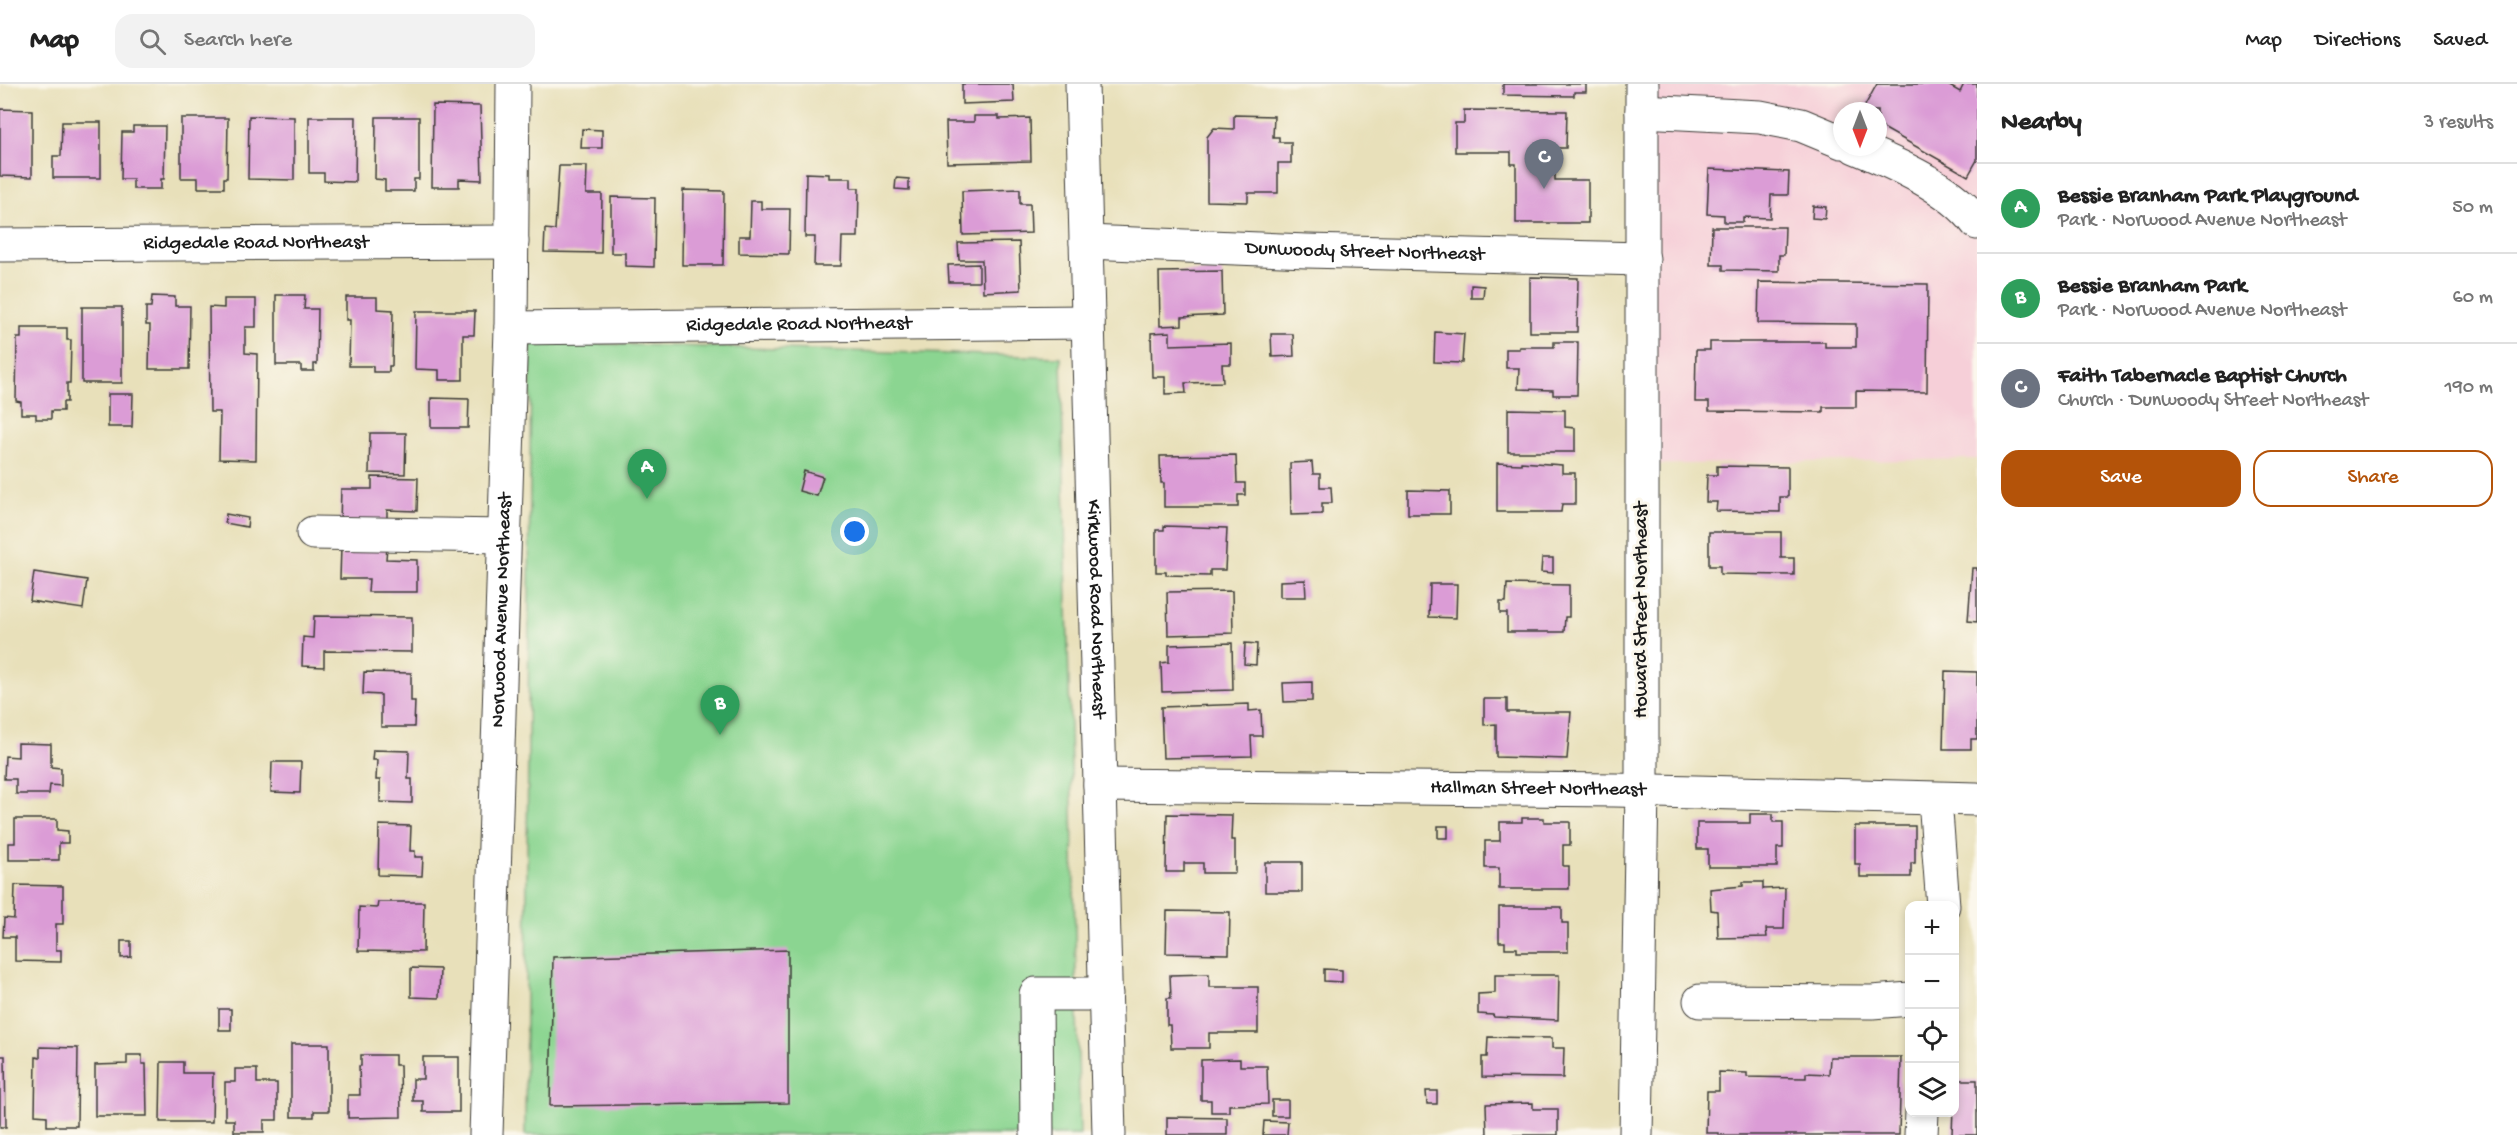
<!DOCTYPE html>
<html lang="en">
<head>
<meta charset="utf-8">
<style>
	body { margin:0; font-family:"Gochi Hand",sans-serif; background:#f2f2f2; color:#222 }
	.controls { position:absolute; right:18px; bottom:18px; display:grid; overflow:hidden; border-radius:12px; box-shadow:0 3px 9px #0003 }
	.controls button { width:54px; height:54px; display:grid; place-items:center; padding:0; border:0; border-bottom:2px solid #e0e0e0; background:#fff; color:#222; font:30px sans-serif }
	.compass { position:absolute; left:1833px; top:18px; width:54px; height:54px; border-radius:50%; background:#fff; box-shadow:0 3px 9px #0003; rotate:180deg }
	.you { position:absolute; left:855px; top:448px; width:21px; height:21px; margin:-15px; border:4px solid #fff; border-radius:50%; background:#1a73e8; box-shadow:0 0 0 9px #1a73e833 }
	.badge { display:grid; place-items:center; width:39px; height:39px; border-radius:50%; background:#b45309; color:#fff; font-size:20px; font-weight:700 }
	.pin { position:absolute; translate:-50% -50px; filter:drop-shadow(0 2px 3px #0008) }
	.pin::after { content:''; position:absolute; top:32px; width:21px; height:18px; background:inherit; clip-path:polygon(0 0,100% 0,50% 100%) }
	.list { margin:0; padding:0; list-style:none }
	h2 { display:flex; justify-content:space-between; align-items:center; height:78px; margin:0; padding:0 24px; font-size:26px }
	h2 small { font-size:20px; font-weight:400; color:#767676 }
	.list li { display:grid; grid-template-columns:39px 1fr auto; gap:18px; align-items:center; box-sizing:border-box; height:90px; padding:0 24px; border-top:2px solid #e0e0e0 }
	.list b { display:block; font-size:22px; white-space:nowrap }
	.list p { margin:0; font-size:20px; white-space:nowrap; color:#767676 }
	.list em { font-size:20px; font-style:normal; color:#767676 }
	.actions { display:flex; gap:12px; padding:18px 24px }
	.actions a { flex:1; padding:14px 0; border:2px solid #b45309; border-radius:18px; text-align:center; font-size:21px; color:#b45309 }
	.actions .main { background:#b45309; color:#fff }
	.icon { flex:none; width:33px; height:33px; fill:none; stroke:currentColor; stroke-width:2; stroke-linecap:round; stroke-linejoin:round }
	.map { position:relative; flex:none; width:1977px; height:1051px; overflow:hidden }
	header { display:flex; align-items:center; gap:36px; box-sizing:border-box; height:84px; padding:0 30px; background:#fff; border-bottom:2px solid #e0e0e0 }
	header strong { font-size:28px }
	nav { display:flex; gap:33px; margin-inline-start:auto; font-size:21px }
	.search { width:420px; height:54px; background:#f2f2f2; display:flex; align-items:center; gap:15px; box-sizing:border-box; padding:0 21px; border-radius:18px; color:#767676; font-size:22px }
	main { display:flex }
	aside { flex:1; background:#fff }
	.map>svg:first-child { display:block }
</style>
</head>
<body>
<header>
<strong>Map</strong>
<div class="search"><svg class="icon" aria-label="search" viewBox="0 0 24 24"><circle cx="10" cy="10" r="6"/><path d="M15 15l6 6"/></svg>Search here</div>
<nav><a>Map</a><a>Directions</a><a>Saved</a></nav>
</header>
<main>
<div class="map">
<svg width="1977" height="1051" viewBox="0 0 1977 1051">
	<rect width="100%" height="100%" fill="#fbf7ec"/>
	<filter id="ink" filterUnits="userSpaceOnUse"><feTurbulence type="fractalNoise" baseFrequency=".0167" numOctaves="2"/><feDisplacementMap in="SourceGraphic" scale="12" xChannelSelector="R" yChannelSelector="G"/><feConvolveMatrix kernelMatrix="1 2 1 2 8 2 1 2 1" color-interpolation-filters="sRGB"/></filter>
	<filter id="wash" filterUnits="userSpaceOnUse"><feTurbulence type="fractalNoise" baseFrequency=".008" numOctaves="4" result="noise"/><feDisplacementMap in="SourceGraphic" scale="24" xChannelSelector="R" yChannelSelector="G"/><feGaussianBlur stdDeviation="1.35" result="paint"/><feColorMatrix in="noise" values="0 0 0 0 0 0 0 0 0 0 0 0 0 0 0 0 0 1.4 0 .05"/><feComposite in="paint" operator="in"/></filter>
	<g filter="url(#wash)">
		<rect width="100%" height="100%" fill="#e8e0ba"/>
		<path fill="#f6cfd8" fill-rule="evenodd" d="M 1629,0 L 1977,0 L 1977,375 L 1631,381 ZM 1842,27 L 1878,27 L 1878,63 L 1842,63 Z"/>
		<path fill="#8bd591" stroke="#547856" stroke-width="1.5" d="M 531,258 L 1061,273 L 1080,1051 L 525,1051 Z"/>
		<g id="blocks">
			<path fill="#db9cd6" d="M 962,0 L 1013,0 L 1014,18 L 962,20 Z
				M 1503,0 L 1586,0 L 1586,8 L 1574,8 L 1574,12 L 1503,11 Z
				M 1877,0 L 1946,0 L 1960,8 L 1964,0 L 1977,0 L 1977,76 L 1968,92 L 1878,41 L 1878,27 L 1862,27 Z
				M 433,21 L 480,22 L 482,96 L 459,95 L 459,103 L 432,103 Z
				M 0,25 L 32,26 L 32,93 L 0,92 Z
				M 1464,26 L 1567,27 L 1566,64 L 1555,64 L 1555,96 L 1588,96 L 1588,139 L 1516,139 L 1516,80 L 1511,80 L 1511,68 L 1455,68 L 1455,39 L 1464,39 Z
				M 1234,31 L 1274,32 L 1273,53 L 1279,53 L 1279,58 L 1291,58 L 1291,79 L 1278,79 L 1278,109 L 1248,109 L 1248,118 L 1207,117 L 1207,53 L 1214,44 L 1234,45 Z
				M 249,32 L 294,33 L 294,96 L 248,95 Z
				M 974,32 L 999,32 L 999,35 L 1030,34 L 1031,77 L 947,79 L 946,38 L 974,38 Z
				M 309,33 L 356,33 L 355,98 L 324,97 L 324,89 L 309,89 Z
				M 376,33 L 419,33 L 419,95 L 414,95 L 414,107 L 385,107 L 385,96 L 375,95 Z
				M 181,34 L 228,34 L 227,94 L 224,94 L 224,104 L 198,104 L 198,94 L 181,94 Z
				M 62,38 L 101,38 L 101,94 L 53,94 L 53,72 L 61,72 Z
				M 133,42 L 165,42 L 164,95 L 161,95 L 161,105 L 133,105 L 133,95 L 121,95 L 122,48 L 133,48 Z
				M 582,45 L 602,46 L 602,64 L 581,64 Z
				M 559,82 L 587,82 L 586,110 L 602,110 L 601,169 L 544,168 L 545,145 L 555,146 Z
				M 1709,85 L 1789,88 L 1788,111 L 1771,111 L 1770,134 L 1743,133 L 1743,138 L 1724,138 L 1724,131 L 1707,130 Z
				M 806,89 L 829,90 L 829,94 L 851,94 L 851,104 L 859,104 L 858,153 L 842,153 L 841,182 L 814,182 L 815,153 L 805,153 Z
				M 896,94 L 909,95 L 909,106 L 895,105 Z
				M 1020,105 L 1020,120 L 1030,120 L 1031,149 L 963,151 L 962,107 Z
				M 683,106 L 724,107 L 723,181 L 682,181 Z
				M 611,113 L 655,114 L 654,183 L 625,182 L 625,169 L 611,169 Z
				M 751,117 L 761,117 L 761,125 L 790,125 L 789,170 L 739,169 L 739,152 L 750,152 Z
				M 1813,122 L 1826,123 L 1825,135 L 1812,134 Z
				M 1712,143 L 1785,143 L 1784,171 L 1779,171 L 1779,187 L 1723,186 L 1723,181 L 1711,181 Z
				M 1019,158 L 1021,206 L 983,208 L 982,176 L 959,176 L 958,159 Z
				M 979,180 L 979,198 L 949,198 L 948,181 Z
				M 1222,187 L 1223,231 L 1182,233 L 1182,241 L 1160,242 L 1159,188 Z
				M 1530,193 L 1578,194 L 1577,248 L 1530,248 Z
				M 1759,198 L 1928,200 L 1927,308 L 1856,307 L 1856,323 L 1823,323 L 1823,328 L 1709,327 L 1709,318 L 1695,318 L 1696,266 L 1710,266 L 1710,258 L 1825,258 L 1825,263 L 1856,263 L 1856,240 L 1758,239 Z
				M 1471,201 L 1484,202 L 1483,214 L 1471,214 Z
				M 276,211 L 305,211 L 304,225 L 318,225 L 317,280 L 314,280 L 314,287 L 301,287 L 301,281 L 276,281 Z
				M 152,212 L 175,213 L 175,222 L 190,222 L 189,285 L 149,285 L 150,241 L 146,241 L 146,223 L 151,223 Z
				M 346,213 L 377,213 L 377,225 L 393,226 L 392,282 L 389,282 L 389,288 L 373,288 L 373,282 L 349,282 L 350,236 L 346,236 Z
				M 224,215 L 256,215 L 256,243 L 245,243 L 245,269 L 257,270 L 256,376 L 219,375 L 220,328 L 210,328 L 209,223 L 224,224 Z
				M 82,223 L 122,223 L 122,299 L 82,299 Z
				M 416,227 L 475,227 L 474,251 L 463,251 L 463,296 L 439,296 L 439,286 L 415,285 Z
				M 21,244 L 67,244 L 67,256 L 71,256 L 70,299 L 67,299 L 67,318 L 63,318 L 63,327 L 51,327 L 51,335 L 36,335 L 36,330 L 21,330 L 21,318 L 16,317 L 17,254 L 21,254 Z
				M 1170,248 L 1170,261 L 1231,259 L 1231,280 L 1222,280 L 1223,298 L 1185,299 L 1186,309 L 1165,310 L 1165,293 L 1152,293 L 1151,249 Z
				M 1435,248 L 1464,250 L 1462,279 L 1434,278 Z
				M 1271,250 L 1293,250 L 1294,272 L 1272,273 Z
				M 1554,258 L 1578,258 L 1577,311 L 1553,311 L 1553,306 L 1518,305 L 1519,284 L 1506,284 L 1506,265 L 1519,265 L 1519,263 L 1554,263 Z
				M 108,310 L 133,310 L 132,343 L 108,343 Z
				M 431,314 L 469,315 L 468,344 L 431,344 Z
				M 1508,325 L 1565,326 L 1565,343 L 1575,344 L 1575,368 L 1508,368 Z
				M 370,349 L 406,349 L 405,390 L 369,389 Z
				M 1236,371 L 1237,399 L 1245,399 L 1245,411 L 1238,411 L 1238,423 L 1164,423 L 1164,399 L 1161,399 L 1160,372 Z
				M 1312,378 L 1313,390 L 1320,390 L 1320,403 L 1331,403 L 1332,419 L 1322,419 L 1322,430 L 1291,431 L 1290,379 Z
				M 1521,378 L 1562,381 L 1562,389 L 1575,389 L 1575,420 L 1562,420 L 1561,428 L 1497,428 L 1497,379 L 1521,380 Z
				M 1717,382 L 1788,383 L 1788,413 L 1780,413 L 1780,428 L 1716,427 L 1717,418 L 1706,418 L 1707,391 L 1717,391 Z
				M 804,387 L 823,393 L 817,412 L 799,407 Z
				M 372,393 L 418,394 L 417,427 L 387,426 L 387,439 L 340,438 L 341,405 L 372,405 Z
				M 1408,406 L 1450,407 L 1450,430 L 1408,430 Z
				M 226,430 L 248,434 L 247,443 L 225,439 Z
				M 1164,442 L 1227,444 L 1225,486 L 1210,486 L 1210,492 L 1166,491 L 1166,488 L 1156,488 L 1156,446 L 1164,446 Z
				M 1709,448 L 1781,448 L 1781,474 L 1794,474 L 1794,491 L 1720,490 L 1720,482 L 1709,482 Z
				M 341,462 L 387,463 L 386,475 L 417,476 L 417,508 L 368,508 L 369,495 L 340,495 Z
				M 1542,474 L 1553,474 L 1553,489 L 1541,488 Z
				M 1972,484 L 1977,484 L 1977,538 L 1968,537 Z
				M 34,488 L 87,496 L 83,525 L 30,517 Z
				M 1305,496 L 1306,513 L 1280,513 L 1280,497 Z
				M 1430,500 L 1457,500 L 1456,534 L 1429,533 Z
				M 1507,500 L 1569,501 L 1569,533 L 1565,533 L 1564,548 L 1507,548 L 1507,529 L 1500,529 L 1500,518 L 1506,518 Z
				M 1232,507 L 1233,549 L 1168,551 L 1167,508 Z
				M 314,532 L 412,533 L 412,568 L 324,567 L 324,583 L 302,582 L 303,553 L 313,554 Z
				M 1232,559 L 1233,606 L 1162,608 L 1161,579 L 1169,578 L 1169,561 Z
				M 1245,559 L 1257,560 L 1256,581 L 1244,580 Z
				M 1945,587 L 1977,588 L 1977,655 L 1971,655 L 1971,665 L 1943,665 Z
				M 364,588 L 411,589 L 411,617 L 415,617 L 414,643 L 381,643 L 381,611 L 363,610 Z
				M 1312,598 L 1312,617 L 1284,618 L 1283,599 Z
				M 1484,615 L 1507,615 L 1507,628 L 1571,628 L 1567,675 L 1496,673 L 1496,640 L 1484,641 Z
				M 1249,620 L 1249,627 L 1261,626 L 1262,652 L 1251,652 L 1252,672 L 1163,674 L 1161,623 Z
				M 18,659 L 51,660 L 51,683 L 61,684 L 61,702 L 50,701 L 49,710 L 16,710 L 16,695 L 4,695 L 5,672 L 18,673 Z
				M 373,666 L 409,667 L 408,695 L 412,695 L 412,719 L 380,718 L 380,696 L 376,696 L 377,676 L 372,676 Z
				M 272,678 L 301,678 L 300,709 L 271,708 Z
				M 1167,730 L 1232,731 L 1231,756 L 1235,756 L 1235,789 L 1203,789 L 1203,779 L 1184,779 L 1184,788 L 1166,788 Z
				M 1750,730 L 1773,730 L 1773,738 L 1783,738 L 1783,764 L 1777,764 L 1777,783 L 1708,783 L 1708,765 L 1697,765 L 1697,739 L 1750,739 Z
				M 1522,734 L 1544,734 L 1544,738 L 1570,738 L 1570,761 L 1563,761 L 1563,782 L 1569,782 L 1569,805 L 1499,805 L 1499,784 L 1485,784 L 1485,757 L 1500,757 L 1500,738 L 1522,738 Z
				M 15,735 L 57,735 L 57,746 L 68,747 L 68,759 L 59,759 L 59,776 L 9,776 L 9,759 L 15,759 Z
				M 379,741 L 411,742 L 410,767 L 415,767 L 415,773 L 423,773 L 422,792 L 378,791 Z
				M 1438,742 L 1448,742 L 1448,754 L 1438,754 Z
				M 1855,742 L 1915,742 L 1915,779 L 1911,779 L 1911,793 L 1860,793 L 1860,780 L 1855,780 Z
				M 1265,778 L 1302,778 L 1302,808 L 1265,808 Z
				M 1743,798 L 1763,798 L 1763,805 L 1785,804 L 1784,845 L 1766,845 L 1767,853 L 1718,854 L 1717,827 L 1711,826 L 1710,805 L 1743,802 Z
				M 15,801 L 63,802 L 63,840 L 56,840 L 56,866 L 61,866 L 61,878 L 15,877 L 15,853 L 3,853 L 4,834 L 14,835 Z
				M 378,818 L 424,818 L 423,868 L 358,867 L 359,823 L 377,824 Z
				M 1499,823 L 1562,823 L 1562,839 L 1568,839 L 1568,868 L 1517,868 L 1517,864 L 1505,864 L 1505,858 L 1499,858 Z
				M 1167,827 L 1230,828 L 1229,870 L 1166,869 Z
				M 121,857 L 131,857 L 131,873 L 121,874 Z
				M 788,866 L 788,1019 L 550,1022 L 553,873 Z
				M 411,884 L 440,885 L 439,914 L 411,913 Z
				M 1324,885 L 1342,886 L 1342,898 L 1324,897 Z
				M 1209,890 L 1209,903 L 1258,903 L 1258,949 L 1209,949 L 1209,964 L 1171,964 L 1170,941 L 1167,941 L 1167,914 L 1171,914 L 1170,891 Z
				M 1495,891 L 1559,891 L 1558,936 L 1494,933 L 1493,931 L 1478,930 L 1478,910 L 1495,909 Z
				M 219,925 L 231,925 L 231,946 L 219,946 Z
				M 1488,953 L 1552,954 L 1552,964 L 1564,964 L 1563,994 L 1482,993 L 1482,973 L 1487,973 Z
				M 291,960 L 329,960 L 329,1027 L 314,1027 L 314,1033 L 291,1033 Z
				M 40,963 L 78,964 L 77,1042 L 47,1042 L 47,1032 L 35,1031 L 36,973 L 40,974 Z
				M 127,971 L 142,971 L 142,980 L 146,980 L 147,1032 L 95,1032 L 95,981 L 127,980 Z
				M 361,971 L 395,971 L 395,981 L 400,981 L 401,1033 L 348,1034 L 348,1011 L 360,1011 L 359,982 L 361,982 Z
				M 0,972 L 5,972 L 6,1043 L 0,1043 Z
				M 423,973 L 459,973 L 459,1028 L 423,1028 L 423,1017 L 413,1017 L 413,995 L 423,995 Z
				M 1830,973 L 1901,973 L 1899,1051 L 1719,1051 L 1719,1049 L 1706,1049 L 1707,1007 L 1719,1007 L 1719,988 L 1747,989 L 1747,993 L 1806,994 L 1806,989 L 1829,990 Z
				M 1240,975 L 1240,982 L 1267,982 L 1268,1020 L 1229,1021 L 1229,1028 L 1211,1028 L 1211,1016 L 1201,1016 L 1201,976 Z
				M 161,978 L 183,978 L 183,989 L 213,989 L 212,1038 L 160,1038 Z
				M 235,985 L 257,985 L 257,999 L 277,999 L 277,1036 L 264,1036 L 264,1048 L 234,1048 L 234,1036 L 225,1036 L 225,998 L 235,998 Z
				M 1954,996 L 1977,996 L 1977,1051 L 1952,1051 Z
				M 1426,1007 L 1437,1007 L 1437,1020 L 1427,1020 Z
				M 1272,1016 L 1288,1016 L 1288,1032 L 1272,1032 Z
				M 1533,1019 L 1533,1025 L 1558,1025 L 1558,1051 L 1487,1051 L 1486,1020 Z
				M 1167,1033 L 1227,1034 L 1227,1051 L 1167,1051 Z
				M 1264,1037 L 1288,1038 L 1287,1051 L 1263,1051 Z"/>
		</g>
	</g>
	<g filter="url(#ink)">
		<use href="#blocks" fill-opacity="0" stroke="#3b3934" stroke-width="1.5"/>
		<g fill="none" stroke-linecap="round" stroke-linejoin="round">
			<g stroke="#3b3934" stroke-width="35">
				<g id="minor">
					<path id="s1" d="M 1082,0 L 1109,1051"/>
					<path d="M 1642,27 L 1760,33 L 1801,41 L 1842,58"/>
					<path d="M 1855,63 C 1894,79 1952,104 1977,139"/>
					<path id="s2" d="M 1086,158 L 1307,167 L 1643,175"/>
					<path id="s3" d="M 0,161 L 512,158"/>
					<path id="s4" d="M 511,244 L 1088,238"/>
					<path d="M 313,449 L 505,452"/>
					<path id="s5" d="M 1100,701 L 1615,706 L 1977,715"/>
					<path d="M 1935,715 L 1943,822"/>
					<path d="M 1700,917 L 1872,918 L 1910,915"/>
					<path id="s6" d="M 486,1051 L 511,244 L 513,0"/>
					<path d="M 1037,1051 L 1036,910 L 1106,910"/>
					<path d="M 1636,1051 L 1642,707 L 1642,0"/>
					<path d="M 1921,1051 L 1922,1028"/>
				</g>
			</g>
			<use href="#minor" stroke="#fff" stroke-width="33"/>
		</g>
	</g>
	<g text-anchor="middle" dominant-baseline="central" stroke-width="6" stroke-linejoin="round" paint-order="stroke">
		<g font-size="20" fill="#1c1c1c" stroke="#fbf7ec">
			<text stroke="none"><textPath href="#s3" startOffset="256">Ridgedale Road Northeast</textPath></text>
			<text stroke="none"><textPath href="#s2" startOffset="279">Dunwoody Street Northeast</textPath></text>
			<text stroke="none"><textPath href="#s4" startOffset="288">Ridgedale Road Northeast</textPath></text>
			<text stroke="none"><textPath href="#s6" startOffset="525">Norwood Avenue Northeast</textPath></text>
			<text stroke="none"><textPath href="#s1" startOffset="525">Kirkwood Road Northeast</textPath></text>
			<text transform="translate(1642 526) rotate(-90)">Howard Street Northeast</text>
			<text stroke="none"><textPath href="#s5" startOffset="438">Hallman Street Northeast</textPath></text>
		</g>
	</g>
</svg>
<div class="controls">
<button>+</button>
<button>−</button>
<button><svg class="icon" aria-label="locate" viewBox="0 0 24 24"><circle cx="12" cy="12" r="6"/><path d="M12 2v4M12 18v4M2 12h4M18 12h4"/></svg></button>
<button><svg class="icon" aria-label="layers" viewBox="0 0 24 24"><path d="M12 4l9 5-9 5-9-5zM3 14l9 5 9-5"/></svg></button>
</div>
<svg class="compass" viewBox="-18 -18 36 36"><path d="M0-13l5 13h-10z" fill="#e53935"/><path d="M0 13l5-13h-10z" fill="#767676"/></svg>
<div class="you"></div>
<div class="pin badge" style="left:647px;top:415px;background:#2e9e5b">A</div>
<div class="pin badge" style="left:720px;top:651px;background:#2e9e5b">B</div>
<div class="pin badge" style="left:1544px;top:105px;background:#6b7280">C</div>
</div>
<aside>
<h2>Nearby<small>3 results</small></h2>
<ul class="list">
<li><span class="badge" style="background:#2e9e5b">A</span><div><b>Bessie Branham Park Playground</b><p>Park · Norwood Avenue Northeast</p></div><em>50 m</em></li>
<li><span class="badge" style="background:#2e9e5b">B</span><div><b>Bessie Branham Park</b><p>Park · Norwood Avenue Northeast</p></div><em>60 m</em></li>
<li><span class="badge" style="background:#6b7280">C</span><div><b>Faith Tabernacle Baptist Church</b><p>Church · Dunwoody Street Northeast</p></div><em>190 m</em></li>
</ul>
<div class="actions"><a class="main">Save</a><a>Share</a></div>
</aside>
</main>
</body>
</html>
